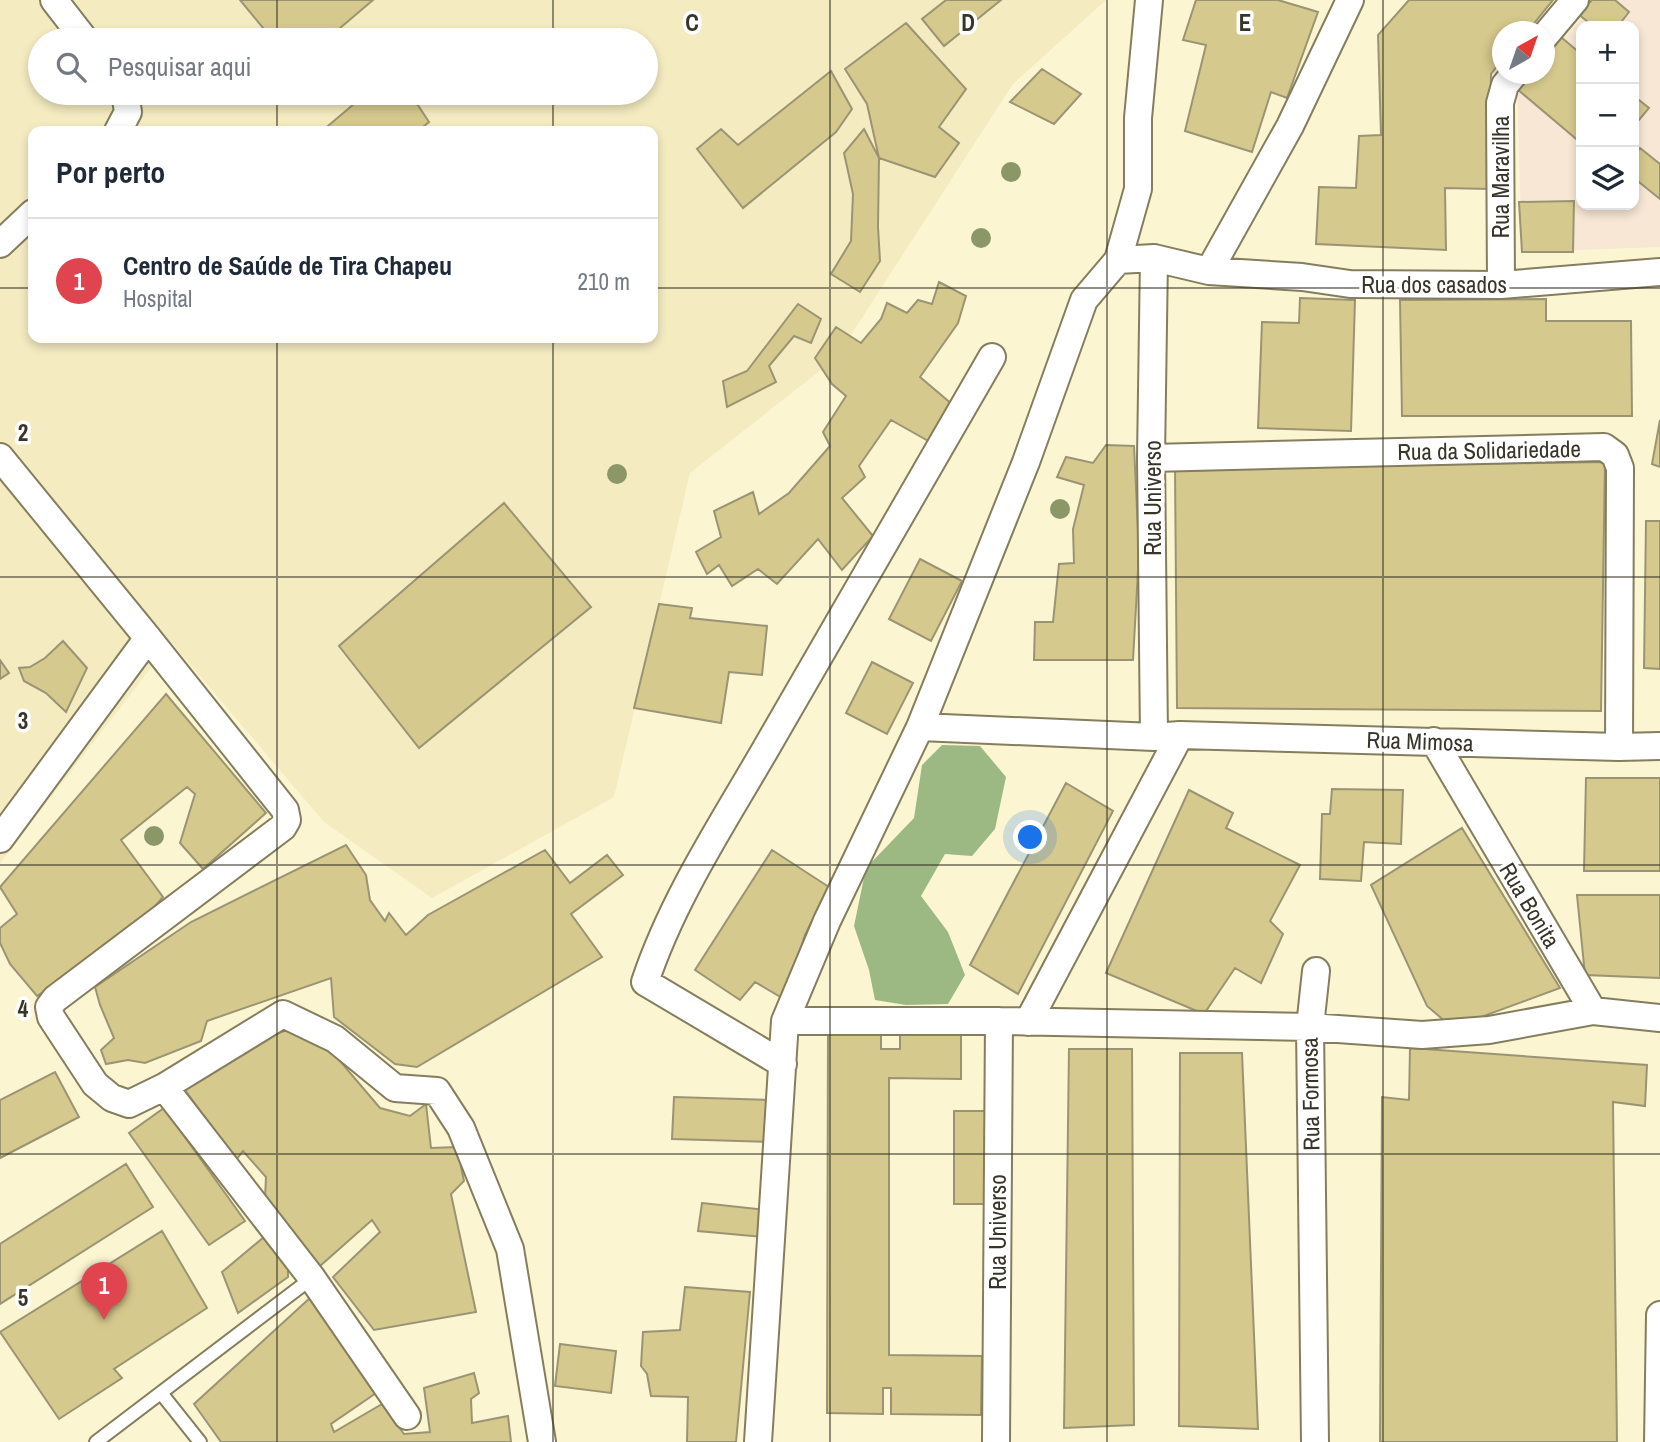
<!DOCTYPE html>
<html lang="pt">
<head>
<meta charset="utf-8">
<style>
	body { margin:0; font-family:"Archivo Narrow",sans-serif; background:#f2f2f3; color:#1f2937 }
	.controls { position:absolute; right:21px; top:21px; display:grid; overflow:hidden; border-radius:14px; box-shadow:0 4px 10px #0003 }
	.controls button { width:63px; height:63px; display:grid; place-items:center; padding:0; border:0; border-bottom:2px solid #e0e1e3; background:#fff; color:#1f2937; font:35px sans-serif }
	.compass { position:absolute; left:1492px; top:21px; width:63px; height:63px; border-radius:50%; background:#fff; box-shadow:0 4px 10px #0003; rotate:40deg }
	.you { position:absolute; left:1031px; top:838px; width:24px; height:24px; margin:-18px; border:5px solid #fff; border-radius:50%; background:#1a73e8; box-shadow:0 0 0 10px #1a73e833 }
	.badge { display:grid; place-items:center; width:46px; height:46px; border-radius:50%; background:#d93025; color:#fff; font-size:23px; font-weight:700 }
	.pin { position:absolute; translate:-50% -58px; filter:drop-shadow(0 2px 4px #0008) }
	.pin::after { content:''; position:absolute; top:37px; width:24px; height:21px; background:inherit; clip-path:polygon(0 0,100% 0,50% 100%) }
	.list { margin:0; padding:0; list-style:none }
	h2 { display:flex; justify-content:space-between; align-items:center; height:91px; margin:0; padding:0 28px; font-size:30px }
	h2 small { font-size:23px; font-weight:400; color:#747a83 }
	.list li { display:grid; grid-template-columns:46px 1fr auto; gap:21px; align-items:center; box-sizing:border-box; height:126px; padding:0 28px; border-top:2px solid #e0e1e3 }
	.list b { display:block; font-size:26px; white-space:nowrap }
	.list p { margin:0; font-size:23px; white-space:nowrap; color:#747a83 }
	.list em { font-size:23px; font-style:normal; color:#747a83 }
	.icon { flex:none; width:38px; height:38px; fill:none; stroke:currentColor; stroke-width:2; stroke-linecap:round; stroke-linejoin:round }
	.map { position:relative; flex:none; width:1660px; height:1442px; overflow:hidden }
	.search { position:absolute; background:#fff; box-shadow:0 4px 10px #0003; left:28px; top:28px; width:630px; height:77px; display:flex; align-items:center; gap:18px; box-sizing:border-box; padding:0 24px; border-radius:38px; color:#747a83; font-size:26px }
	.panel { position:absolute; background:#fff; box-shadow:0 4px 10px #0003; left:28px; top:126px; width:630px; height:217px; border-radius:14px }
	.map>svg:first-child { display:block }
</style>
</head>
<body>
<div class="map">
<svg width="1660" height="1442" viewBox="0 0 1660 1442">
	<rect width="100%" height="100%" fill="#fcf5d2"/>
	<path fill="#f4ebc1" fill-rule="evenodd" d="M 0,0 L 1106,0 L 1013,84 L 836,358 L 690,473 L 614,797 L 432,898 L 324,822 L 171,642 L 0,863 ZM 40,40 L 646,40 L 646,93 L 40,93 ZM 33,131 L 653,131 L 653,338 L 33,338 Z"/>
	<path fill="#f8e7d5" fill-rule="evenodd" d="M 1598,0 L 1660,0 L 1660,247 L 1522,252 L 1517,89 L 1531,74 L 1544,74 L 1545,59 ZM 1581,26 L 1634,26 L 1634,205 L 1581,205 Z"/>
	<path fill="#9cb883" d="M 942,745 L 980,746 L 1006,777 L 995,829 L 972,856 L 945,854 L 921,896 L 948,932 L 965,975 L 948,1004 L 906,1005 L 875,1000 L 869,970 L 854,926 L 866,868 L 914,818 L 922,765 Z"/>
	<path fill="#d6c98d" stroke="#9b9474" stroke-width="2" d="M 240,0 L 373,0 L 326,40 L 273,40 Z
		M 946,0 L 1001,0 L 944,46 L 922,19 Z
		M 1196,0 L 1278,0 L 1318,12 L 1287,98 L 1271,92 L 1252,152 L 1185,131 L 1206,45 L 1183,40 Z
		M 1409,0 L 1553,0 L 1527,32 L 1502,32 L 1502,60 L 1491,74 L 1489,189 L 1445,188 L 1446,250 L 1316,244 L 1319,187 L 1356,188 L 1359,136 L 1381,135 L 1378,35 Z
		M 1592,0 L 1615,0 L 1629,12 L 1618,26 L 1593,26 L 1578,14 Z
		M 906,23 L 966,89 L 939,127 L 959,143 L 935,177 L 879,158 L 867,104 L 845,69 Z
		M 1561,37 L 1581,54 L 1581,143 L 1517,89 L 1530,74 L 1544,74 L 1544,56 Z
		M 1042,69 L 1081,94 L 1054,124 L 1010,102 Z
		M 831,71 L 852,109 L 836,132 L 743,208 L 697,149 L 721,129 L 738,145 Z
		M 367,93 L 410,93 L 429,122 L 418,131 L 322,131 Z
		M 1634,96 L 1649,108 L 1634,126 Z
		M 864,129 L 879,158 L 878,227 L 880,261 L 860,292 L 831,274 L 851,241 L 853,194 L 844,153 Z
		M 1640,148 L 1660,164 L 1660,199 L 1634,178 L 1634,155 Z
		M 1574,201 L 1573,252 L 1522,252 L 1519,202 Z
		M 939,282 L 966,296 L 958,323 L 920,377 L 953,405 L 930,442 L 891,420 L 859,466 L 865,477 L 842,498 L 873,536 L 842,570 L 818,539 L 777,584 L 758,569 L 732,586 L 719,565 L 707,574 L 696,552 L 721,537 L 714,511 L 753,492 L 759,514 L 789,493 L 830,446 L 823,432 L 846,396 L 832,384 L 815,358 L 836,327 L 861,343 L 881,319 L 887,303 L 907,313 L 918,300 L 932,304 Z
		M 1300,298 L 1355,300 L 1351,431 L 1258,428 L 1262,322 L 1299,323 Z
		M 1546,299 L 1546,321 L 1631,321 L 1632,416 L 1402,416 L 1400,300 Z
		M 798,304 L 821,319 L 811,343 L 794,336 L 769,366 L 776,382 L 727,407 L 723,381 L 747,371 Z
		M 1660,420 L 1660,467 L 1652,464 Z
		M 1106,445 L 1134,446 L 1138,530 L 1138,571 L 1133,660 L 1034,660 L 1035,622 L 1053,622 L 1059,564 L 1074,563 L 1073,529 L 1084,485 L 1057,477 L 1066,457 L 1093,463 Z
		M 1605,462 L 1601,711 L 1177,708 L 1175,468 Z
		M 504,503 L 591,607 L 419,748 L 339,646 Z
		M 1646,521 L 1660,521 L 1660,669 L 1644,668 Z
		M 920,559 L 962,581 L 931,641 L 889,619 Z
		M 659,604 L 692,608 L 690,618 L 767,626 L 762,675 L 729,672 L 721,723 L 634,708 Z
		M 63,641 L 87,668 L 66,712 L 46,693 L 24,681 L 19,668 L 30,667 L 45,658 Z
		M 0,660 L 9,673 L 0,679 Z
		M 872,662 L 913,683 L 887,734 L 846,713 Z
		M 166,694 L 266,813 L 203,869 L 180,843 L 195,794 L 187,787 L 121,840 L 163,897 L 134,931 L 37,996 L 10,964 L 0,943 L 0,928 L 17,914 L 0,887 Z
		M 1586,778 L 1660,778 L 1660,871 L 1584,871 Z
		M 1066,783 L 1113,811 L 1018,994 L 970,965 Z
		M 1332,789 L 1403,790 L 1401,844 L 1364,842 L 1361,881 L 1320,879 L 1322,814 L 1330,814 Z
		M 1189,790 L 1233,813 L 1226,828 L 1300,865 L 1270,921 L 1283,934 L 1261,983 L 1235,968 L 1204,1014 L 1106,973 Z
		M 1462,828 L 1560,988 L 1470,1021 L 1447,1023 L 1427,1006 L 1371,885 Z
		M 346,845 L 366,875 L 370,900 L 385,921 L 389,913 L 406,935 L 428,915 L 545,850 L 570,883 L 607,855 L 623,875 L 571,914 L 602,957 L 417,1067 L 395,1064 L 334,1017 L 331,978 L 207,1021 L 201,1041 L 145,1063 L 128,1060 L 106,1064 L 101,1050 L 114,1038 L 100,1005 L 95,987 L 191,922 Z
		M 772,850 L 829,887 L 805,935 L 784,999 L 755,982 L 740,1000 L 695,970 Z
		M 1577,895 L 1660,895 L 1660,978 L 1585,975 Z
		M 828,1027 L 881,1027 L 881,1049 L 900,1049 L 900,1033 L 961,1033 L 961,1079 L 889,1078 L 889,1355 L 982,1356 L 981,1415 L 891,1414 L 891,1388 L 883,1388 L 883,1414 L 827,1413 Z
		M 290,1029 L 329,1048 L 380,1108 L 410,1116 L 426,1104 L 431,1148 L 457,1147 L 464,1181 L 451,1194 L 476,1312 L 374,1330 L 333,1277 L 380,1232 L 372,1220 L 320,1266 L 265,1198 L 266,1177 L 243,1151 L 236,1160 L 185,1090 L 253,1042 Z
		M 1410,1048 L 1647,1065 L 1645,1106 L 1613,1102 L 1617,1442 L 1380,1442 L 1382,1097 L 1409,1100 Z
		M 1069,1049 L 1132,1049 L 1134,1425 L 1064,1428 Z
		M 1180,1053 L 1242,1053 L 1258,1429 L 1179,1426 Z
		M 55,1072 L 79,1117 L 0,1158 L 0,1100 Z
		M 674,1097 L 771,1100 L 770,1142 L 672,1139 Z
		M 164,1108 L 245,1221 L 209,1245 L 129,1133 Z
		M 954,1111 L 989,1111 L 989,1204 L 954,1204 Z
		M 126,1164 L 153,1207 L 0,1304 L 0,1244 Z
		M 702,1203 L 766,1210 L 763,1237 L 698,1231 Z
		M 162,1231 L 207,1308 L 114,1369 L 122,1378 L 59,1419 L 0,1332 Z
		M 264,1237 L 288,1267 L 288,1277 L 238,1313 L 222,1272 Z
		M 685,1287 L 750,1292 L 736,1442 L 687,1442 L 688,1397 L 651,1396 L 647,1374 L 641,1366 L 643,1332 L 680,1330 Z
		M 311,1297 L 379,1391 L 331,1424 L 334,1432 L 382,1404 L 404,1434 L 430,1432 L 424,1388 L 474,1373 L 479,1393 L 471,1399 L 472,1423 L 508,1416 L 511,1442 L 221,1442 L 194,1404 Z
		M 560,1344 L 616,1351 L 611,1393 L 555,1386 Z"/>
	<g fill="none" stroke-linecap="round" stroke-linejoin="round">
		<g stroke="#847d5e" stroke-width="16">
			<path id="service" d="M 161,1393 L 200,1442
				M 96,1442 L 312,1278"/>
		</g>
		<g stroke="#847d5e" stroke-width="30">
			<path id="minor" d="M 54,0 L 85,40
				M 1544,37 L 1575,0
				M 118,131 L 128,112 L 125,93
				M 0,244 L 33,213
				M 1154,258 L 1151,458 L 1154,737
				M 1118,260 L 1138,189 L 1138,118 L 1149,0
				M 1209,271 L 1290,126 L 1350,0
				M 1501,285 L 1500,103 L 1505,85 L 1514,74
				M 0,457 L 148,638 L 0,839
				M 1151,458 L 1604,447 L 1615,455 L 1620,468 L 1619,747
				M 148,638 L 285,810 L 287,820 L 283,827 L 55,999 L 49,1007 L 51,1017 L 95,1084 L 112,1098 L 129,1104 L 164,1087 L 283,1014 L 335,1039 L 395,1088 L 437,1091 L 461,1128 L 510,1249 L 542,1442
				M 920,727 L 1154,737 L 1180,735 L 1619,747 L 1660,746
				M 1434,741 L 1593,1011 L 1660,1018
				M 785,1021 L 999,1021 L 1310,1027 L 1422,1035 L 1489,1030 L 1593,1011
				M 1028,1022 L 1180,735
				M 783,1064 L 645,982 C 674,895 727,817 772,738 C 845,610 918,483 992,357
				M 164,1087 L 312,1278 L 407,1416
				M 758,1442 L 785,1021 L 827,921 L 920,727 L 1026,462 L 1084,300 L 1118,260 L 1154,258 L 1209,271 L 1302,277 L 1350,284 L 1501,285 L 1660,272
				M 996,1442 L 999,1021
				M 1315,1442 L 1310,1027 L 1316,971
				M 1658,1442 L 1660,1315"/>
		</g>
		<use href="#service" stroke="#fff" stroke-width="12"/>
		<use href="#minor" stroke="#fff" stroke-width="26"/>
	</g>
	<g fill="#8c9768">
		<circle cx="1011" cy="172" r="10"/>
		<circle cx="981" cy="238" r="10"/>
		<circle cx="617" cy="474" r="10"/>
		<circle cx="1060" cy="509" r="10"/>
		<circle cx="154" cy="836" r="10"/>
	</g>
	<path fill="none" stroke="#383528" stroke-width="2" stroke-opacity="0.55" d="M 277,0 L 277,40M 553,0 L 553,40M 830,0 L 830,1442M 1107,0 L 1107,1442M 1383,0 L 1383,1442M 277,93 L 277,131M 553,93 L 553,131M 0,288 L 33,288M 653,288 L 1660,288M 277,338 L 277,1442M 553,338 L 553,1442M 0,577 L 1660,577M 0,865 L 1660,865M 0,1154 L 1660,1154"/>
	<g text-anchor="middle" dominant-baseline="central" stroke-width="7" stroke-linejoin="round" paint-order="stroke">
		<g font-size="23" fill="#383528" stroke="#fff">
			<text transform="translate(1500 177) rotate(-90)">Rua Maravilha</text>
			<text x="1434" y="284">Rua dos casados</text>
			<text transform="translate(1489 450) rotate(-1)">Rua da Solidariedade</text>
			<text transform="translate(1152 498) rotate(-90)">Rua Universo</text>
			<text transform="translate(1420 741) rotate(2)">Rua Mimosa</text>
			<text transform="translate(1530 905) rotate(59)">Rua Bonita</text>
			<text transform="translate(1310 1094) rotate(-91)">Rua Formosa</text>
			<text transform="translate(997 1232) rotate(-90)">Rua Universo</text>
		</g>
	</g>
	<g font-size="23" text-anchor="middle" font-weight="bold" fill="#383528" stroke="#fff" stroke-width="7" stroke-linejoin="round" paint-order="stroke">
		<text x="692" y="31">C</text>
		<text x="968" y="31">D</text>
		<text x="1245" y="31">E</text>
		<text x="23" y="441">2</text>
		<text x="23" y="729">3</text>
		<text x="23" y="1017">4</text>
		<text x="23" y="1306">5</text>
	</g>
</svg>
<div class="controls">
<button>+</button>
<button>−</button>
<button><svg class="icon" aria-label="layers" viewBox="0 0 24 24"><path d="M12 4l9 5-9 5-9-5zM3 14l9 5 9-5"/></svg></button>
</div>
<svg class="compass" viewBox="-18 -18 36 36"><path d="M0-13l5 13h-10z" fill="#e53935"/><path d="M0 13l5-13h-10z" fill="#747a83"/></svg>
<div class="you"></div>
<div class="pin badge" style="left:104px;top:1320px;background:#e0444e">1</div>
<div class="search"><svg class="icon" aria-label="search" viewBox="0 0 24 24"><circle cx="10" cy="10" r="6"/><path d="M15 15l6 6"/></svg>Pesquisar aqui</div>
<section class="panel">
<h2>Por perto<small></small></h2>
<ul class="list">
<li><span class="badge" style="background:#e0444e">1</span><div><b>Centro de Saúde de Tira Chapeu</b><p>Hospital</p></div><em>210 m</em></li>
</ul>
</section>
</div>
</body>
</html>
